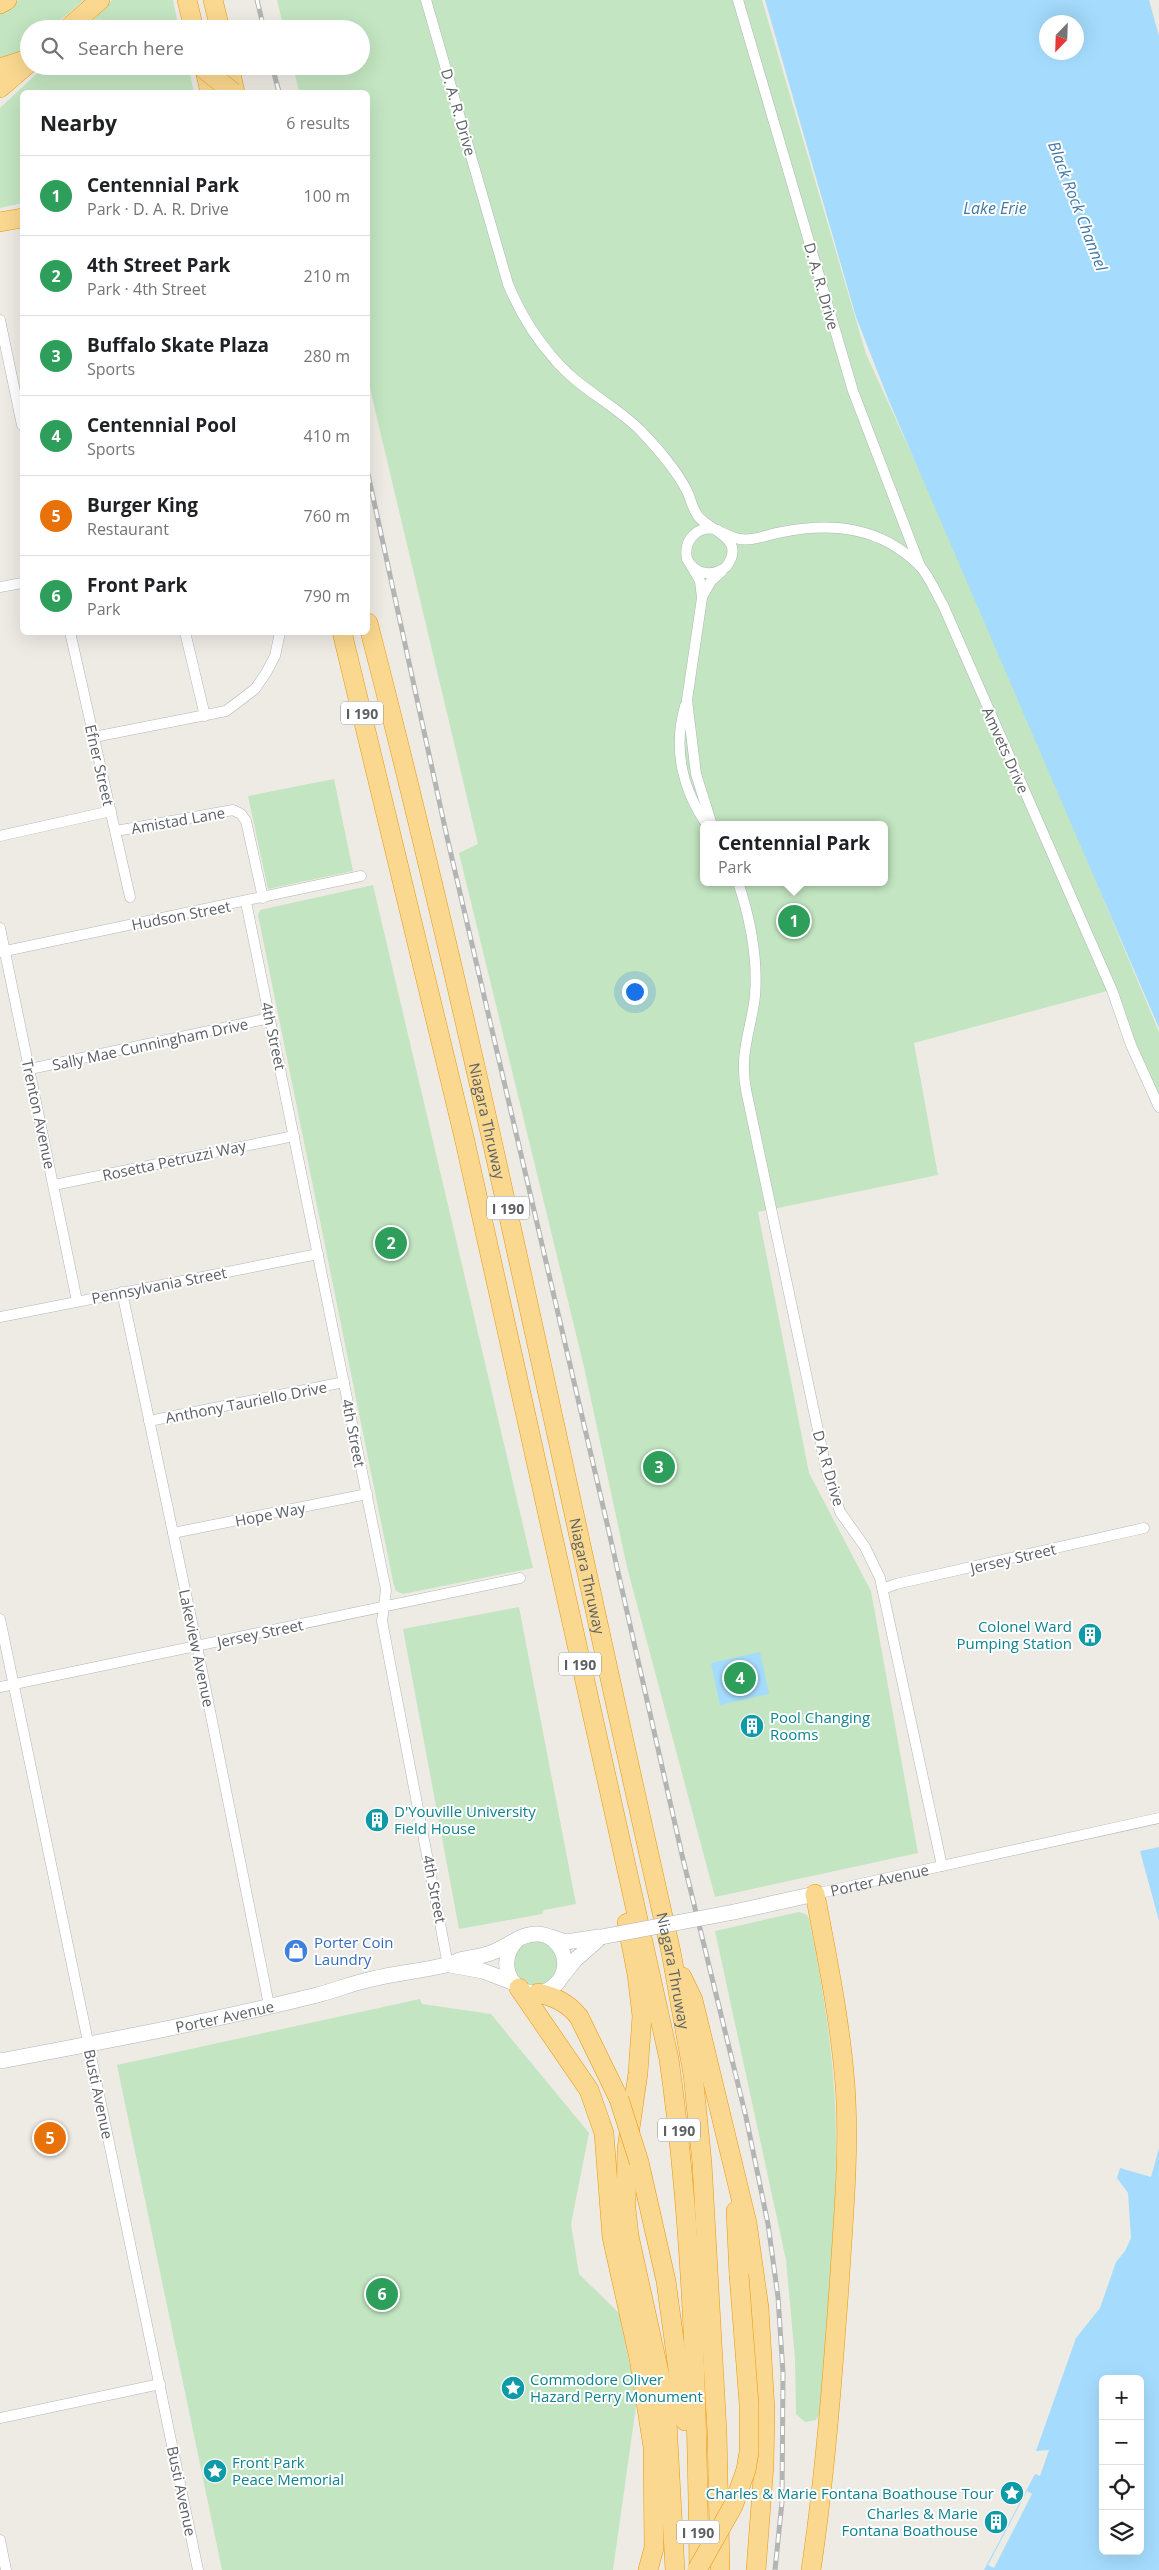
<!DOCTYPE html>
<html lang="en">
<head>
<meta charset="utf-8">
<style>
	body { margin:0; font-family:"Open Sans",sans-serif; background:#f2f2f2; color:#202124 }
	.controls { position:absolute; right:15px; bottom:15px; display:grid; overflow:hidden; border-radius:8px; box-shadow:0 5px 20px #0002 }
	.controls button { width:45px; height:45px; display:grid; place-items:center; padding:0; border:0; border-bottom:1px solid #e0e0e0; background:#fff; color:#202124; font:25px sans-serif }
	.compass { position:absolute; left:1039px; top:15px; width:45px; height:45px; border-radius:50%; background:#fff; box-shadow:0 5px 20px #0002; rotate:203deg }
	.you { position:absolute; left:634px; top:991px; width:18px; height:18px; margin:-12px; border:4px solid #fff; border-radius:50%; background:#1a73e8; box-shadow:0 0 0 8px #1a73e833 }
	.badge { display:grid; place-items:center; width:32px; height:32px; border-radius:50%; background:#7c3aed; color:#fff; font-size:16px; font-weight:700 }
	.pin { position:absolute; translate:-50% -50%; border:2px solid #fff; box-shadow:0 1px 5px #0006 }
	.popup { position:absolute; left:700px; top:821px; width:188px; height:65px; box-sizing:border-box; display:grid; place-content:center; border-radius:8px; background:#fff; filter:drop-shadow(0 1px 4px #0005); font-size:16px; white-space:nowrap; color:#757577 }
	.popup b { font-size:19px; color:#202124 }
	.popup::after { content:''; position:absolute; left:50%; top:100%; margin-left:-10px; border:10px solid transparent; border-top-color:#fff }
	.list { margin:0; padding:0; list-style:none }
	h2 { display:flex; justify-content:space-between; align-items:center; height:65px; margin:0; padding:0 20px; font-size:21px }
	h2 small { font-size:16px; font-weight:400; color:#757577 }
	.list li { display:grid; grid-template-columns:32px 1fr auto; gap:15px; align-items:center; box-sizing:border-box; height:80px; padding:0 20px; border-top:1px solid #e0e0e0 }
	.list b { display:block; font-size:19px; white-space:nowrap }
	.list p { margin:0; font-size:16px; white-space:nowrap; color:#757577 }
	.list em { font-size:16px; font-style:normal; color:#757577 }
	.icon { flex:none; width:28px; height:28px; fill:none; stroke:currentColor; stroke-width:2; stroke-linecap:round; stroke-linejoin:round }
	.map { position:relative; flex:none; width:1159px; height:2570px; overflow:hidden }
	.search { position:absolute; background:#fff; box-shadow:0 5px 20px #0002; left:20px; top:20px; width:350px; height:55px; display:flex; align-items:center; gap:12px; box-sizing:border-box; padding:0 18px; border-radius:28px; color:#757577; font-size:19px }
	.panel { position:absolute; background:#fff; box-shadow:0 5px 20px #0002; left:20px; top:90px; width:350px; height:545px; border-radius:8px }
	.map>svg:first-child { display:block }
</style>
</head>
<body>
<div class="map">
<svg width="1159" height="2570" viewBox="0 0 1159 2570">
	<rect width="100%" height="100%" fill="#eeebe4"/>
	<path fill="#c3e5c1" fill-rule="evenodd" d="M 19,0 L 84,0 L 50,29 L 29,29 L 29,47 L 0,73 L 0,10 Z
		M 112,0 L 173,0 L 179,29 L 85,29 Z
		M 277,0 L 762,0 L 866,354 L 975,592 L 1159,1032 L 1159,1107 L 1111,990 L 914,1043 L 938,1175 L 758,1212 L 809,1473 L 871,1591 L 918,1853 L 715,1897 L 627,1567 L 584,1367 L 459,853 L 478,844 L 368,380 L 368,92 L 299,92 L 293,66 L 361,66 L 361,29 L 284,29 ZM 704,825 L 884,825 L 884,882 L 704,882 Z
		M 45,66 L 188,66 L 194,92 L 22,92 L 22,203 L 0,208 L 0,108 Z
		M 334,779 L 353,871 L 268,889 L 248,796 Z
		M 373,885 L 533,1568 L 403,1594 L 396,1591 L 394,1586 L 258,915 L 260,910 Z
		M 519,1607 L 576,1904 L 544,1910 L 542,1914 L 459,1929 L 403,1629 Z
		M 799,1912 L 807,1915 L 809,1919 C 824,1992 836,2067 836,2142 C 836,2233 829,2325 819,2415 L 816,2420 L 805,2422 L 796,2414 L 795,2358 L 786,2260 L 715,1931 Z
		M513 1963a23 23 0 1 1 46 0a23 23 0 1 1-46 0Z
		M 420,1999 L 422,2004 L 491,2014 L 589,2133 L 571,2224 L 579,2274 L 619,2313 L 637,2399 L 613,2570 L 222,2570 L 117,2065 Z"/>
	<path fill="#a5dcfd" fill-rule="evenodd" d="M 765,0 L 1159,0 L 1159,1028 L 889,401 L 856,317 ZM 1046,22 L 1076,22 L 1076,52 L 1046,52 Z
		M 760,1652 L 769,1694 L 720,1705 L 711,1663 Z
		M 1159,1847 L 1159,1921 L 1140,1851 Z
		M 1159,2148 L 1159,2570 L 984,2570 L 1035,2474 L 1040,2476 L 1049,2450 L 1036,2451 L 1076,2338 L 1100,2308 L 1116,2262 L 1125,2251 L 1131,2238 L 1128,2193 L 1117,2178 L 1120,2168 L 1151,2177 ZM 1103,2379 L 1140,2379 L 1140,2551 L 1103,2551 Z"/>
	<path fill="#eeebe4" d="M 1149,0 L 1159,0 L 1159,36 Z
		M 1027,2491 L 1032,2494 L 994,2568 L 988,2565 Z"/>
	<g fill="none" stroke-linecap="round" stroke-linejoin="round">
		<g stroke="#b1b5b9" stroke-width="11">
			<g id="street">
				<path d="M 426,0 L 508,284 C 520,313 535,338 556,361 C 580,389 615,405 641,431 C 658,449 676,469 687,491 C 691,499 692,508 698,516 C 709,531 748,538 726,567 C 712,577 695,575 687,559 C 683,539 699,524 718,530"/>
				<path d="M 738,0 L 853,391 L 920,566"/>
				<path d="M 0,320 L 22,425"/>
				<path d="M 721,532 C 747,546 756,537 782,532 C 833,522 881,527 920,566 C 929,576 936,593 943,605 L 1112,990 L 1131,1045 L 1159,1107"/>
				<path d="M 692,567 L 700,581 L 702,598 L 687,700 L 696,774 L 712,825"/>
				<path d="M 0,587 L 22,583"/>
				<path d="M 702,597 L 711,581 L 722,571"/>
				<path d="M 70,632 L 130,897"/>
				<path d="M 185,632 L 205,716"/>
				<path d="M 685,706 C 673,748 682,789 707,825"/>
				<path d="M 94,737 L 226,711 L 255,689 L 266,673 L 275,656 L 280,632"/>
				<path d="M 116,831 L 233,810 L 241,814 L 246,821 L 263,898"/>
				<path d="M 0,836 L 111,811"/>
				<path d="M 738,882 C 750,918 758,958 755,996 C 751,1031 739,1052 746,1090 L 826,1468 L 840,1512 L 865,1547 L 880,1578 L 942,1866"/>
				<path d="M 246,902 L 386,1590 L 382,1621 L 448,1965"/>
				<path d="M 0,928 L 77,1301"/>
				<path d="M 0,952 L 361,876"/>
				<path d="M 30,1069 L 270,1018"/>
				<path d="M 54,1185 L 294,1136"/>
				<path d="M 122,1292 L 197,1646 L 269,2005"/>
				<path d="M 0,1317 L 318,1254"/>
				<path d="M 149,1421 L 344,1382"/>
				<path d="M 173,1533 L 367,1494"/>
				<path d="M 883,1589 L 896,1584 L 1144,1528"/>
				<path d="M 0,1619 L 198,2570"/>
				<path d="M 0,1687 L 520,1578"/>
				<path id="s1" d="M 815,1894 L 1159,1818"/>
				<path d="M 0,2418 L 160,2384"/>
				<path d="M 0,2540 L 6,2570"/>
			</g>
		</g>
		<g stroke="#b0b4b9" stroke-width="16">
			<g id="secondary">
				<path d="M 734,1912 L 815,1894"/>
				<path d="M 551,1937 L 566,1942 L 599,1937"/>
				<path d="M 450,1965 L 483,1971 L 512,1982"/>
				<path d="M 563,1975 L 575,1960 L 601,1937"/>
				<path id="s2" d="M 0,2061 C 106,2041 213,2021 317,1995 C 336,1990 353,1983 372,1979 C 396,1973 421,1971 446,1965 C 451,1964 455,1962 460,1960 C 471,1957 482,1957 493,1952 C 507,1947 521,1933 538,1934 C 562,1935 574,1967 556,1984 C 529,2012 486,1971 518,1939"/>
			</g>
		</g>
		<g stroke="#ec9606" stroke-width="20">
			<g id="highway">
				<path d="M 187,0 L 194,29"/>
				<path d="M 213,0 L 220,29"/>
				<path d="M 0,4 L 7,0"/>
				<path d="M 67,29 L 100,0"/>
				<path d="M 204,66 L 210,92"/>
				<path d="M 229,66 L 235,92"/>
				<path d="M 0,68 L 28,59"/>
				<path d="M 0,88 L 29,63"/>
				<path d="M 0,222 L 22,218"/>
				<path id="s3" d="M 368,623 C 482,1063 570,1509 671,1952 L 693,2074 L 702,2163 L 717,2432 L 720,2570"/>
				<path d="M 342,632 L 464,1137 L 669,2059 C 693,2229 697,2399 699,2570"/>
				<path d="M 627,1923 L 637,1974 L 642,2016 L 638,2073 L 627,2149 L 626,2209 L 629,2236 L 662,2386 L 667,2422 L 675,2570"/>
				<path d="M 682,1977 L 693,2000 L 747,2223 L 759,2308 L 765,2410 L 764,2465 L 756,2570"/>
				<path d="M 519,1988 L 589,2090 L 604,2133 L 612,2237 L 639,2358 L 653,2447 L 654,2548 L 648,2570"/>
				<path d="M 538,1993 C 555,1997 568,2003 579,2017 L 619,2099"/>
				<path d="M 639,2162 L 666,2281 L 685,2421"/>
				<path d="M 736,2211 L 739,2275"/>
				<path d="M 811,2570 C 825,2476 832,2383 839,2288 C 843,2221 850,2151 845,2084 C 840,2020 827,1957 815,1894"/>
			</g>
		</g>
		<use href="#street" stroke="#fff" stroke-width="10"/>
		<use href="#secondary" stroke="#fff" stroke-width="15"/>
		<use href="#highway" stroke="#fad88f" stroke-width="19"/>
		<g stroke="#b3b4b4" stroke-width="5">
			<path id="rail" d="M 257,0 L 264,29
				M 272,66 L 279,92
				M 368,474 L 447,837 L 609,1532 L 682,1855 L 746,2117 L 768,2224 L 778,2297 L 783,2373 L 782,2502 L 775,2570"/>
		</g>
		<use href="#rail" stroke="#fff" stroke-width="3" stroke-dasharray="9" stroke-linecap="butt"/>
		<g stroke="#b0b4b9" stroke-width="16" stroke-linecap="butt">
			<path id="secondary-bridge" d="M 601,1937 L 734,1912"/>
		</g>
		<g stroke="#ec9606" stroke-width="20" stroke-linecap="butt">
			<path id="highway-bridge" d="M 200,66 L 233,92
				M 619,2099 L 639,2162
				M 697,2570 L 733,2506 L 746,2470 L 749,2452 L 749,2404 L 739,2275"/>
		</g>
		<use href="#secondary-bridge" stroke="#fff" stroke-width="15"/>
		<use href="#highway-bridge" stroke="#fad88f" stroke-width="19"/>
	</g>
	<defs>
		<g id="building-disc" transform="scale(1.25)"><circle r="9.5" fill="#0f9aa8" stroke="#fff"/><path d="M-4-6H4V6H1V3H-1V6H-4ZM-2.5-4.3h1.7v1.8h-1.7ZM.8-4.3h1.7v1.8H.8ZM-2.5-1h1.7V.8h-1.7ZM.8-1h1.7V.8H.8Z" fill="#fff"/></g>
		<g id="shop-disc" transform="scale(1.25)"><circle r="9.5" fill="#3f7fe0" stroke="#fff"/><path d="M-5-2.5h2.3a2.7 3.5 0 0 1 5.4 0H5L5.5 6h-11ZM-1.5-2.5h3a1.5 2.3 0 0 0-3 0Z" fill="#fff"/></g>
		<g id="sight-disc" transform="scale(1.25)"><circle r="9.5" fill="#0f9aa8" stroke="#fff"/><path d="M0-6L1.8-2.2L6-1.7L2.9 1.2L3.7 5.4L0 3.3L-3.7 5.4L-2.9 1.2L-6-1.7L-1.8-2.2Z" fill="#fff"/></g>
	</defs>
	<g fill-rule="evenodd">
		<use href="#building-disc" x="1090" y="1635"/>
		<use href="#building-disc" x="752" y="1726"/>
		<use href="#building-disc" x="377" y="1820"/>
		<use href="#shop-disc" x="296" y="1951"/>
		<use href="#sight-disc" x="513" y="2388"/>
		<use href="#sight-disc" x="215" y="2471"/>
		<use href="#sight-disc" x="1012" y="2493"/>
		<use href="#building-disc" x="996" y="2522"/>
	</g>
	<g text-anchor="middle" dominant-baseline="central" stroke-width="4" stroke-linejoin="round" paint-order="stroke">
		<g fill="#fff" stroke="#8d9092" stroke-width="1">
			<rect x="341" y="701.5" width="42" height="23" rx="4"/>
			<rect x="487" y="1196.5" width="42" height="23" rx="4"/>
			<rect x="559" y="1652.5" width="42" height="23" rx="4"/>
			<rect x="658" y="2118.5" width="42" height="23" rx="4"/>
			<rect x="677" y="2520.5" width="42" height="23" rx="4"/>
		</g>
		<g font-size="14" font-weight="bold" fill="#5c6064">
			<text x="362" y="713">I 190</text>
			<text x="508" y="1208">I 190</text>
			<text x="580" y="1664">I 190</text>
			<text x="679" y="2130">I 190</text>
			<text x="698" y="2532">I 190</text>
		</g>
		<g font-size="15" fill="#5c6064" stroke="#fff">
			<text transform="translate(459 112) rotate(74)">D. A. R. Drive</text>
			<text transform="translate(822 286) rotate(74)">D. A. R. Drive</text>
			<text transform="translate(1006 750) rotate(66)">Amvets Drive</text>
			<text transform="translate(100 765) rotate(77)">Efner Street</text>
			<text transform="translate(178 820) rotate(-10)">Amistad Lane</text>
			<text transform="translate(181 915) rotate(-11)">Hudson Street</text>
			<text transform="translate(274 1036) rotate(78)">4th Street</text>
			<text transform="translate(150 1044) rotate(-12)">Sally Mae Cunningham Drive</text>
			<text transform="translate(39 1114) rotate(78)">Trenton Avenue</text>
			<text stroke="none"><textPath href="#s3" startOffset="512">Niagara Thruway</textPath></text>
			<text transform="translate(174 1160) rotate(-12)">Rosetta Petruzzi Way</text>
			<text transform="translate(159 1285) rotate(-11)">Pennsylvania Street</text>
			<text transform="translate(246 1402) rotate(-11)">Anthony Tauriello Drive</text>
			<text transform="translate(354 1433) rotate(79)">4th Street</text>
			<text transform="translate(829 1468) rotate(74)">D A R Drive</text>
			<text transform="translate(270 1514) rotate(-11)">Hope Way</text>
			<text transform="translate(1013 1558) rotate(-13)">Jersey Street</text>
			<text stroke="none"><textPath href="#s3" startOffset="978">Niagara Thruway</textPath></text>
			<text transform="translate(260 1633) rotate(-12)">Jersey Street</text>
			<text transform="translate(197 1648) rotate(78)">Lakeview Avenue</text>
			<text stroke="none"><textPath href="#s1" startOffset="66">Porter Avenue</textPath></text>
			<text transform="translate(435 1889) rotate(79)">4th Street</text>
			<text stroke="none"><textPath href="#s3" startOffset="1382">Niagara Thruway</textPath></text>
			<text stroke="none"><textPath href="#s2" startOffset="229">Porter Avenue</textPath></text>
			<text transform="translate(99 2094) rotate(78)">Busti Avenue</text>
			<text transform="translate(182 2491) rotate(78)">Busti Avenue</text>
		</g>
		<g font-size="15" fill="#0d838f" stroke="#fff" text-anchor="start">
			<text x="1072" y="1626" text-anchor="end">Colonel Ward<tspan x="1072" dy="17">Pumping Station</tspan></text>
			<text x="770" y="1717">Pool Changing<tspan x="770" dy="17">Rooms</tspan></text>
			<text x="394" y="1811">D'Youville University<tspan x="394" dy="17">Field House</tspan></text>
			<text x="530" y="2379">Commodore Oliver<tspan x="530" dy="17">Hazard Perry Monument</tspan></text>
			<text x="232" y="2462">Front Park<tspan x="232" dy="17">Peace Memorial</tspan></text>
			<text x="994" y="2493" text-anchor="end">Charles &amp; Marie Fontana Boathouse Tour</text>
			<text x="978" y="2513" text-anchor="end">Charles &amp; Marie<tspan x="978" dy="17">Fontana Boathouse</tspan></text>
		</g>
		<g font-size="15" fill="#366cbe" stroke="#fff" text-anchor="start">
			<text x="314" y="1942">Porter Coin<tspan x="314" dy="17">Laundry</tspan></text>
		</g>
		<g font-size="16" font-style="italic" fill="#4078a6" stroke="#fff">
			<text transform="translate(1078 206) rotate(69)">Black Rock Channel</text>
			<text x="995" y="208">Lake Erie</text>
		</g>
	</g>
</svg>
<div class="controls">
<button>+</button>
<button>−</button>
<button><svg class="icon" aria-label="locate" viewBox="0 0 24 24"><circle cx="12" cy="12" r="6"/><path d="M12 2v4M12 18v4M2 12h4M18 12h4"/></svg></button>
<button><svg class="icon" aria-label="layers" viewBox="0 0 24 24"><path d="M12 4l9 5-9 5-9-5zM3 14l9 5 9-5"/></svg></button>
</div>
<svg class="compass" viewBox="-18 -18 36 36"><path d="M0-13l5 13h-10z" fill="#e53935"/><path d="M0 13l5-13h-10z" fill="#757577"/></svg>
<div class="you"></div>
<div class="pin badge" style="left:794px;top:921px;background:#2e9e5b">1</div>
<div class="popup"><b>Centennial Park</b>Park</div>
<div class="pin badge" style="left:391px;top:1243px;background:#2e9e5b">2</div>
<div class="pin badge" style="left:659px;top:1467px;background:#2e9e5b">3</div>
<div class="pin badge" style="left:740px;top:1678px;background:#2e9e5b">4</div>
<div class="pin badge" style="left:50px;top:2138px;background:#e8710a">5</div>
<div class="pin badge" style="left:382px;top:2294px;background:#2e9e5b">6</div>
<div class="search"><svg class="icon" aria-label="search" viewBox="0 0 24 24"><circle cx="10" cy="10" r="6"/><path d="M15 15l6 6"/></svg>Search here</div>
<section class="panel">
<h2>Nearby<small>6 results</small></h2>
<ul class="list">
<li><span class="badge" style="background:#2e9e5b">1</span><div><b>Centennial Park</b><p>Park · D. A. R. Drive</p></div><em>100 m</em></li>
<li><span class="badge" style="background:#2e9e5b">2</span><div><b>4th Street Park</b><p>Park · 4th Street</p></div><em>210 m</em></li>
<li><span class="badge" style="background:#2e9e5b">3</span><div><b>Buffalo Skate Plaza</b><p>Sports</p></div><em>280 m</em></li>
<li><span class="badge" style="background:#2e9e5b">4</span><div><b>Centennial Pool</b><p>Sports</p></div><em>410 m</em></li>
<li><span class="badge" style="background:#e8710a">5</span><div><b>Burger King</b><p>Restaurant</p></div><em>760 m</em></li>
<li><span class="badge" style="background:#2e9e5b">6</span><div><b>Front Park</b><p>Park</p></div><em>790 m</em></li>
</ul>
</section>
</div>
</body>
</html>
